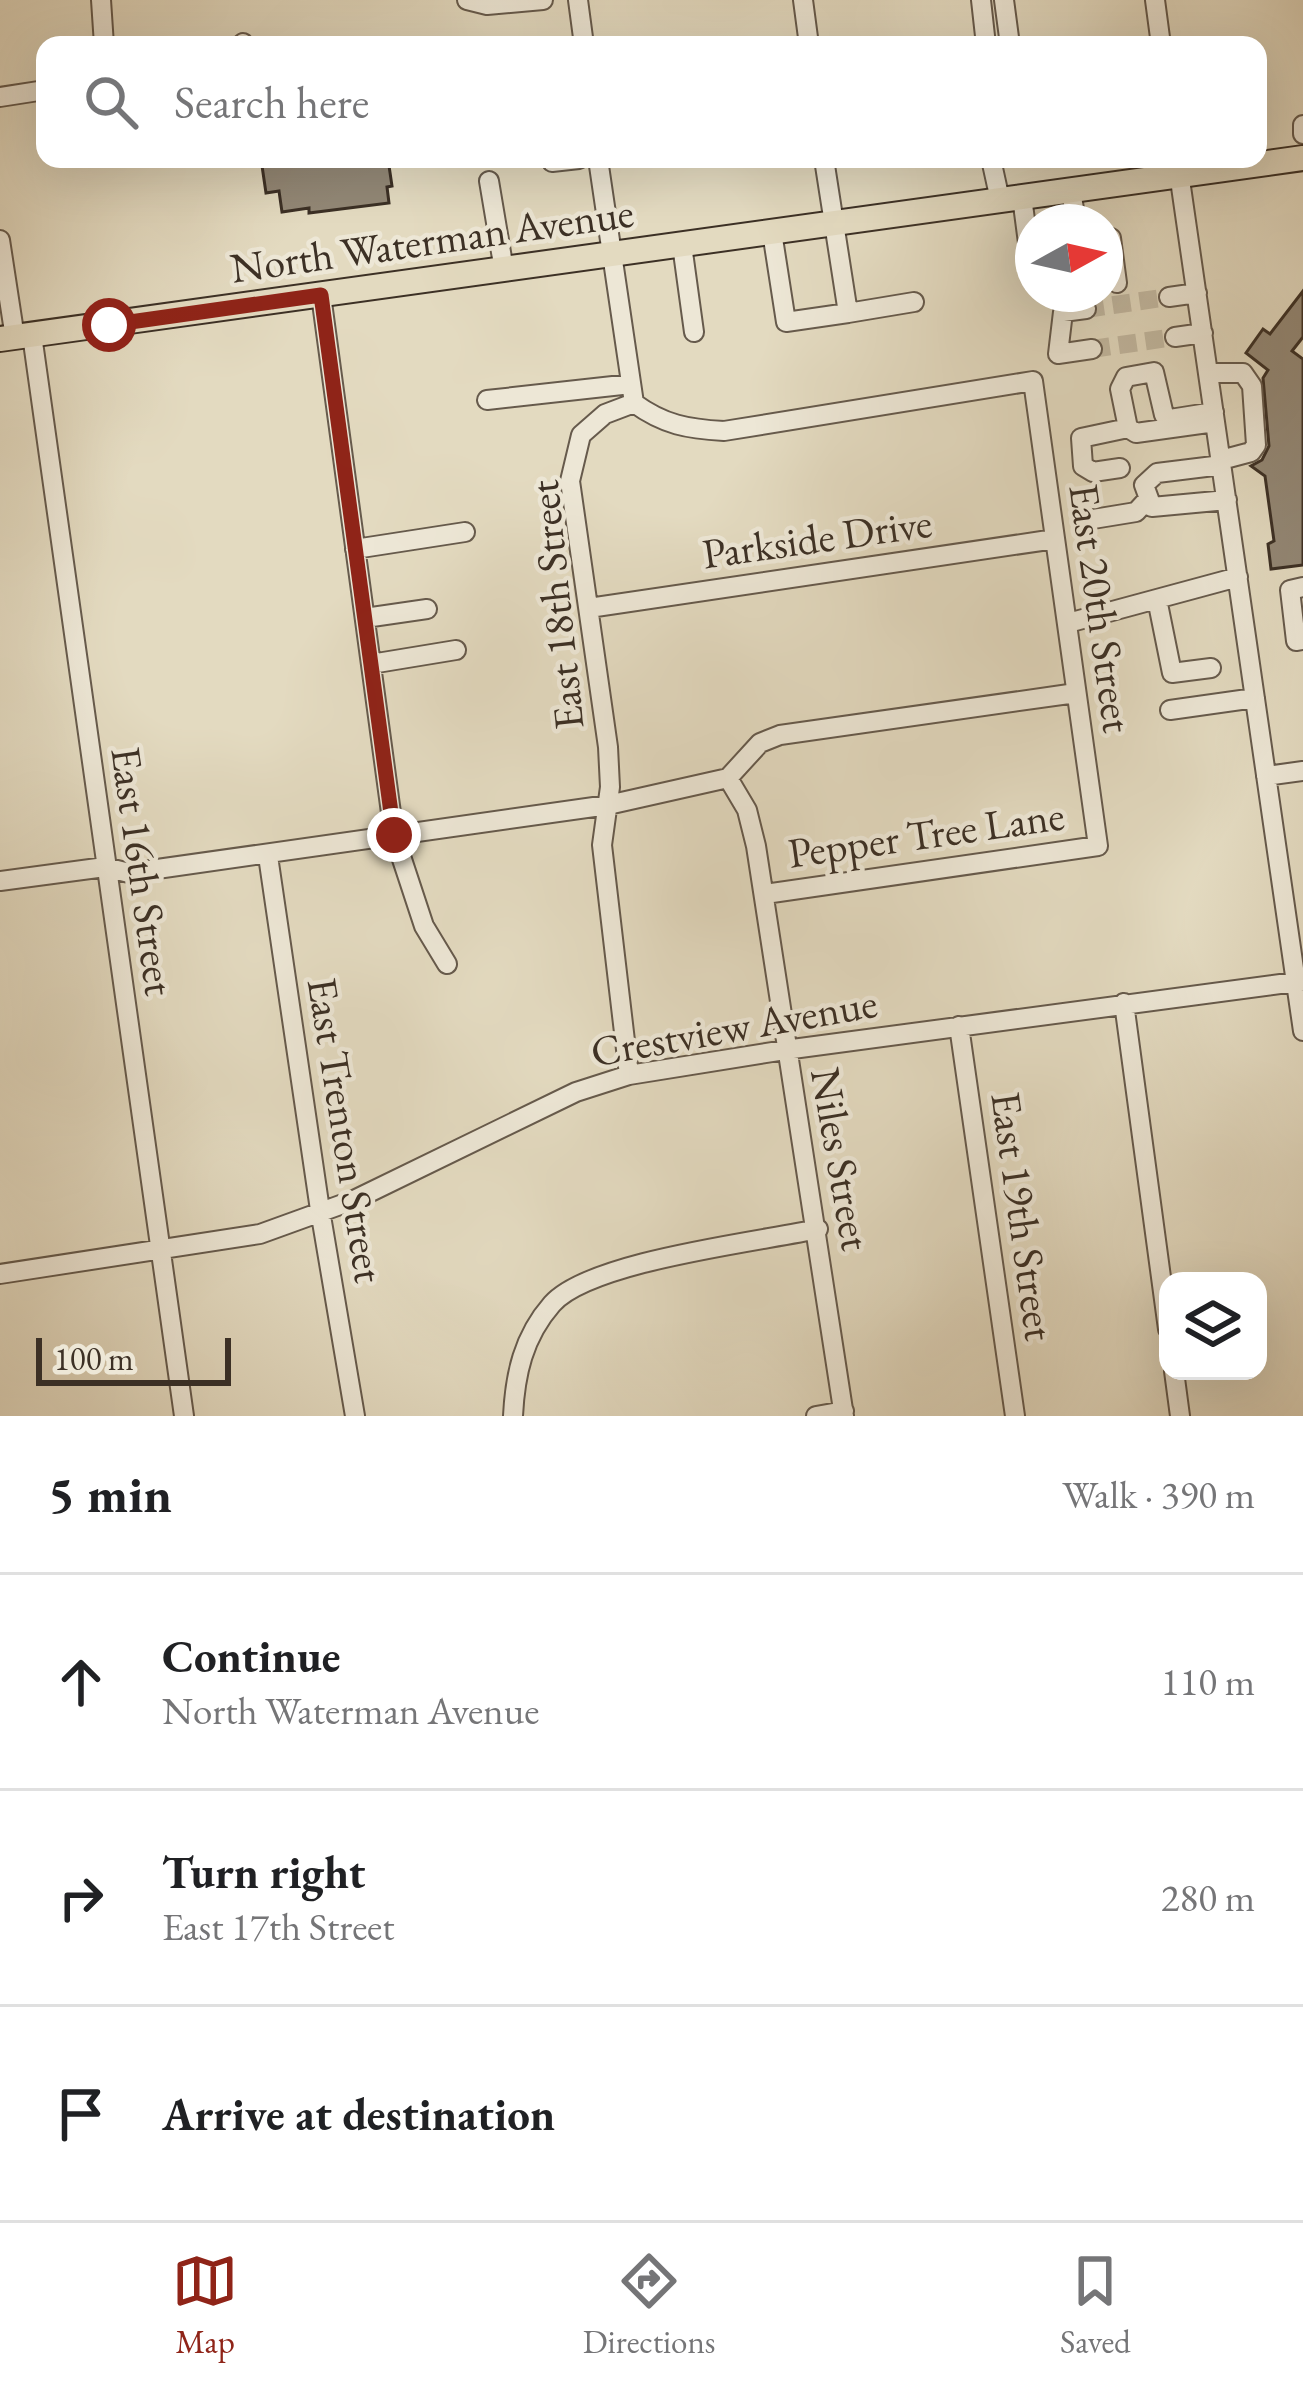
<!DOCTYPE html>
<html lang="en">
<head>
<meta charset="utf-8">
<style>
	body { margin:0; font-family:"EB Garamond",serif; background:#f6f6f6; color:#202124 }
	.controls { position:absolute; right:36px; bottom:36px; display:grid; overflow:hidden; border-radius:24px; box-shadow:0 12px 48px #0002 }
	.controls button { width:108px; height:108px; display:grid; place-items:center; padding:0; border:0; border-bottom:3px solid #e0e0e0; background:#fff; color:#202124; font:60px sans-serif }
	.compass { position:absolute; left:1015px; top:204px; width:108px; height:108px; border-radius:50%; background:#fff; box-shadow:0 12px 48px #0002; rotate:82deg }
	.scale { position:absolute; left:36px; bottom:30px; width:195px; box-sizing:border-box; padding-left:12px; border:6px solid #3c3025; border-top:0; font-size:33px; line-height:42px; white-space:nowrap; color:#3c3025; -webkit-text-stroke:9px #ede7d6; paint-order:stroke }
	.stop { position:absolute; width:36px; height:36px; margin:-27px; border:9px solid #8f2418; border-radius:50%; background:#fff }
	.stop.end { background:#8f2418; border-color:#fff; box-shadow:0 3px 12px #0008 }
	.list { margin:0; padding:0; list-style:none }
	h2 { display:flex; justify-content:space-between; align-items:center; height:156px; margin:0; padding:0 48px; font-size:51px }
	h2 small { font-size:39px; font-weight:400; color:#757577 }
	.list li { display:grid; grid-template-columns:78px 1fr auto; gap:36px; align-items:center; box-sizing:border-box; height:216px; padding:0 48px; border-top:3px solid #e0e0e0 }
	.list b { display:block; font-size:45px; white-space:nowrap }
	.list p { margin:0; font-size:39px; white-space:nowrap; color:#757577 }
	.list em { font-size:39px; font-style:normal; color:#757577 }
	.icon { flex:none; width:66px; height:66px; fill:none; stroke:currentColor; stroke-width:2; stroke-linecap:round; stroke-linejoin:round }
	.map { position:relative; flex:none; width:1303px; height:1416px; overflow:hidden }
	.search { position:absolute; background:#fff; box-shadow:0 12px 48px #0002; left:36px; right:36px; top:36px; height:132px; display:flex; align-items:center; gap:30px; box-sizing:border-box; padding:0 42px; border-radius:24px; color:#757577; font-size:45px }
	.sheet { height:804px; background:#fff }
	nav { display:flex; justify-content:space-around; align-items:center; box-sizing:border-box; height:168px; border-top:3px solid #e0e0e0; background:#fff; font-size:33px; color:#757577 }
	nav a { display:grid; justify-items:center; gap:6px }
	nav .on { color:#8f2418 }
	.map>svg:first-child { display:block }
</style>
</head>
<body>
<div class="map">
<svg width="1303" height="1416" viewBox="0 0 1303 1416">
	<rect width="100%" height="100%" fill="#e3dac0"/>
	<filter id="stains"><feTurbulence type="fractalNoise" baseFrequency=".00167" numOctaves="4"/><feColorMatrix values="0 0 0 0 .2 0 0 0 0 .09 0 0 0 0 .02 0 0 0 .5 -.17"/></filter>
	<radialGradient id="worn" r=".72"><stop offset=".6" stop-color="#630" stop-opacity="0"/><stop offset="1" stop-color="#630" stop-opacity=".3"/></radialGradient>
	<path fill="#938876" stroke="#3c3025" stroke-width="3" d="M 261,159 L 388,159 L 392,186 L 387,187 L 389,203 L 309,213 L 309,208 L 282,212 L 279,191 L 266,193 Z
		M 1303,291 L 1303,337 L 1292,351 L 1303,359 L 1303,565 L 1271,569 L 1268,544 L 1274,541 L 1265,476 L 1251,466 L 1262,460 L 1269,446 L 1263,378 L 1268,370 L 1246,353 L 1263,329 L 1270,334 Z"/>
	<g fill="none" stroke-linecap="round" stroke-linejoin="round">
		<path stroke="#c2b8a1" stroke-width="18" stroke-dasharray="18 9" stroke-linecap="butt" d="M 1086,309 L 1169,297
			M 1092,349 L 1175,337"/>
		<g stroke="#665a4c" stroke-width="22">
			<path id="minor" d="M 101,0 L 104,45
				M 467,0 L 487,5 L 543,0
				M 578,0 L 584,45
				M 803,0 L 809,45
				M 981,0 L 986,45
				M 1004,0 L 1010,45
				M 1155,0 L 1161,45
				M 243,43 L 244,45
				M 0,97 L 45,90
				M 1303,125 L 1303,134
				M 598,159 L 634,403 L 605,414 L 581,435 L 570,481 L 608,747 L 610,787 L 602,845 L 629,1075
				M 824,159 L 848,313 L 914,302
				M 991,159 L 1000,200
				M 1177,159 L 1303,1031
				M 552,162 L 579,159
				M 489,181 L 504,270
				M 1071,190 L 1076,222
				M 1022,197 L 1033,281
				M 772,232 L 786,322 L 848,313
				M 1105,235 L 1111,238 L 1117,283
				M 0,240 L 15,338
				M 682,245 L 694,332
				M 321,295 L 394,835 L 424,926 L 447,964
				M 1169,297 L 1197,293
				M 1086,309 L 1063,312 L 1058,354 L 1092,349
				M 32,335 L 184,1416
				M 1175,337 L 1203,333
				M 1208,373 L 1243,373 L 1252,386 L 1256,445 L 1251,452 L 1221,460
				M 487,400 L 631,384
				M 634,403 C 664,425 688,429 724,431 L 1033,381 L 1098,846 L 765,894
				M 1214,412 L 1170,419 L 1164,415 L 1154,372 L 1126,377 L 1120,389 L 1128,428 L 1136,433 L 1215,422
				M 1222,465 L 1157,473 L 1144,485 L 1152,507 L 1227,500
				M 1120,468 L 1093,472 L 1083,466 L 1081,438 L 1128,428
				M 1087,520 L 1136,512 L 1147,500
				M 355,549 L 465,532
				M 1303,587 L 1290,590 L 1296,641 L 1303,640
				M 1157,599 L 1172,673 L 1211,668
				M 589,608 L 1055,539
				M 365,618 L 427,609
				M 1068,623 L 1238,577
				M 371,664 L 456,650
				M 1170,710 L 1255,698
				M 1266,776 L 1303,771
				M 728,778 L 747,810 L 756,846 L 844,1416
				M 268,856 L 320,1210 L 355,1416
				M 0,881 L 105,867 L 129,873 L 608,805 L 728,778 L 760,743 L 780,735 L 1076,693
				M 1124,1003 L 1168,1329
				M 959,1026 L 1015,1416
				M 0,1274 L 260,1234 L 354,1200 L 576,1092 L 629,1075 L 785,1050 L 1303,981
				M 1174,1371 L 1180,1416
				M 513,1416 C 515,1375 523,1337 552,1304 C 590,1261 757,1242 818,1229
				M 816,1416 L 844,1411"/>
		</g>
		<g stroke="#3c3025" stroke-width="28">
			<path id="major" d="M 0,339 L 1303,158"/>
		</g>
		<use href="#minor" stroke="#ede7d6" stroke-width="18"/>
		<use href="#major" stroke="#e3dac0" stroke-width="24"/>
	</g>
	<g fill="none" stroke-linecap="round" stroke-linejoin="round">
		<path stroke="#8f2418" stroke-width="15" d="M 109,325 L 321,295 L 394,835"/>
	</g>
	<g text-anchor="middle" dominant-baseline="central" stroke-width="9" stroke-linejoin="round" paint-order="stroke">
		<g font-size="42" fill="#3c3025" stroke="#ede7d6">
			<text transform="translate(432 240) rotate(-8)">North Waterman Avenue</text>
			<text transform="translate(817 538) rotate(-8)">Parkside Drive</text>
			<text transform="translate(556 605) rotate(-96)">East 18th Street</text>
			<text transform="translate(1101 608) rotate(82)">East 20th Street</text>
			<text transform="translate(926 834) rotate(-8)">Pepper Tree Lane</text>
			<text transform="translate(143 871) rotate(82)">East 16th Street</text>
			<text transform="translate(734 1027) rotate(-10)">Crestview Avenue</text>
			<text transform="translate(346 1130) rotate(81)">East Trenton Street</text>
			<text transform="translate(841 1159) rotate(80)">Niles Street</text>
			<text transform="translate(1023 1216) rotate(82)">East 19th Street</text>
		</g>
	</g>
	<rect width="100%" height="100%" filter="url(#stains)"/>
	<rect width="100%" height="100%" fill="url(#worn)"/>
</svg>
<div class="controls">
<button><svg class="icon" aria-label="layers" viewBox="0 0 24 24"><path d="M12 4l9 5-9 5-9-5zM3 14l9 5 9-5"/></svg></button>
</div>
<svg class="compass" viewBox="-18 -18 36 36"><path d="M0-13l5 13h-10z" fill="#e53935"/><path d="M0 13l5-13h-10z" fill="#757577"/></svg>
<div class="scale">100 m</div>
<div class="stop" style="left:109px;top:325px"></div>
<div class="stop end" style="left:394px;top:835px"></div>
<div class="search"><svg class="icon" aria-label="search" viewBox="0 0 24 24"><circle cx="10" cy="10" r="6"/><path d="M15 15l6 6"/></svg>Search here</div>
</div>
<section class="sheet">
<h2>5 min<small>Walk · 390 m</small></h2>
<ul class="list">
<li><svg class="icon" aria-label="ahead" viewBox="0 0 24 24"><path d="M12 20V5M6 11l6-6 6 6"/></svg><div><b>Continue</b><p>North Waterman Avenue</p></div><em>110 m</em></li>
<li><svg class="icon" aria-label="right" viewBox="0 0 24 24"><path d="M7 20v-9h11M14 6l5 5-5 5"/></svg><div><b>Turn right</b><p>East 17th Street</p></div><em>280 m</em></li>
<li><svg class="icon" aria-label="arrive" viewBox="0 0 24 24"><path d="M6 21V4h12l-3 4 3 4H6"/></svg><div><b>Arrive at destination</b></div></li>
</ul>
</section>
<nav>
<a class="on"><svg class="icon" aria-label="map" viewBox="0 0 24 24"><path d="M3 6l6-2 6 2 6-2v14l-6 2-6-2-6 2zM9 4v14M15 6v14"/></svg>Map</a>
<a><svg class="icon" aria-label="directions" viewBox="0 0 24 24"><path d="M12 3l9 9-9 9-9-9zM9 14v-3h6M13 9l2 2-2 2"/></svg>Directions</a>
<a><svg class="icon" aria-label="saved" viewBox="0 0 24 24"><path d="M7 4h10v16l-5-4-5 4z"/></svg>Saved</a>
</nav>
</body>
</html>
